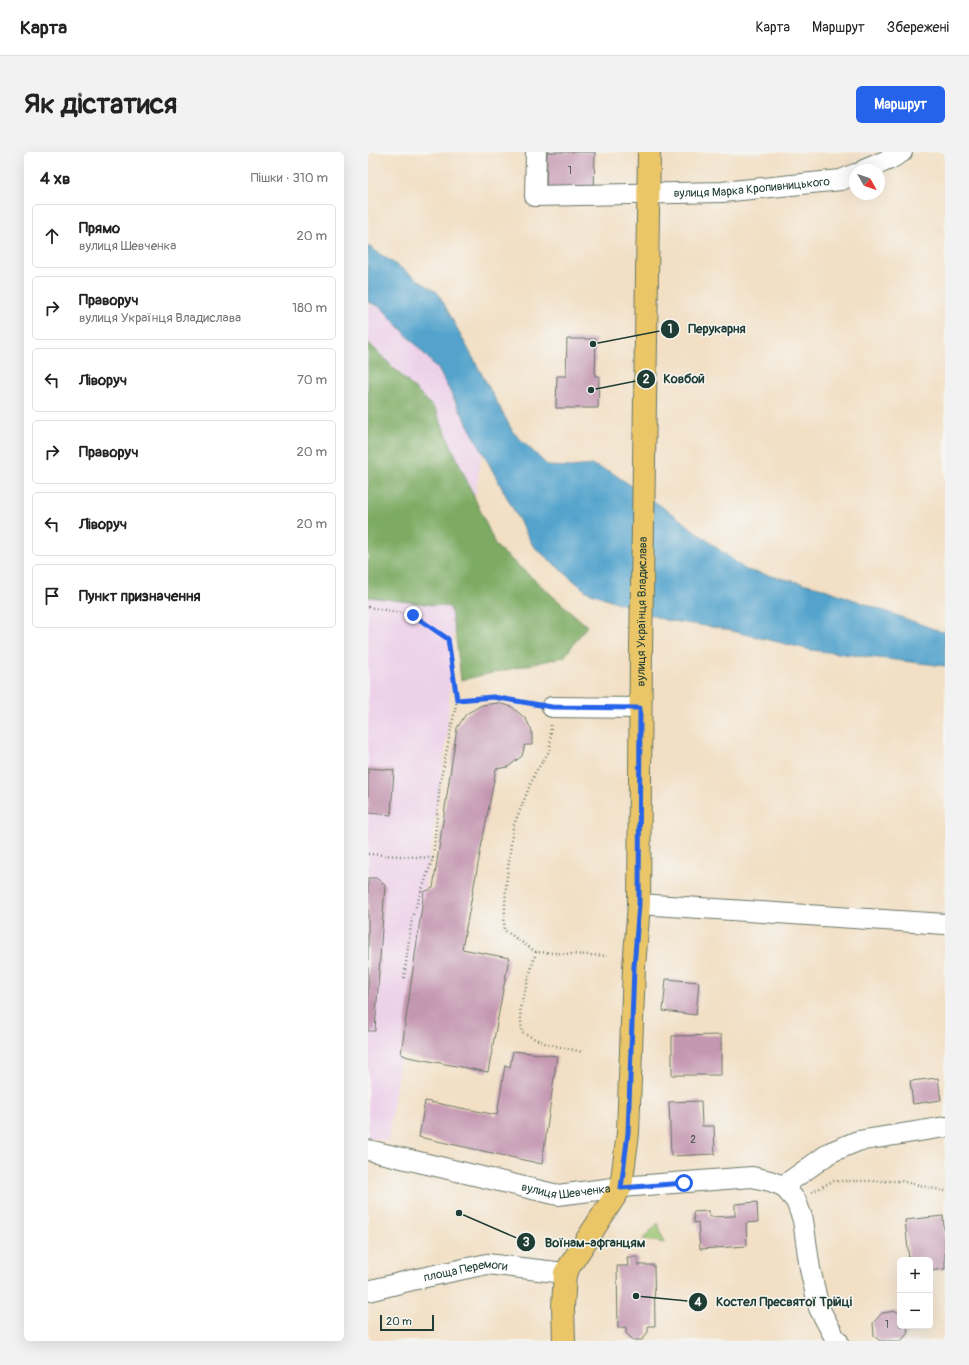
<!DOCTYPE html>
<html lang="uk">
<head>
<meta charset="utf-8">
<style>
	body { margin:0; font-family:Pangolin,sans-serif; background:#f2f2f2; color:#222 }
	.controls { position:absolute; right:12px; bottom:12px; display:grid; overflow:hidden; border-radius:6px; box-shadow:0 4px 16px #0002 }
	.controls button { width:36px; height:36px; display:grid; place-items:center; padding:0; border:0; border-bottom:1px solid #e0e0e0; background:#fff; color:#222; font:20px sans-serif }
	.compass { position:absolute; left:481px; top:12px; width:36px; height:36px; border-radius:50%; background:#fff; box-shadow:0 4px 16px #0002; rotate:130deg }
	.scale { position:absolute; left:12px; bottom:10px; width:54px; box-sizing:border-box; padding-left:4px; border:2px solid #1f3d34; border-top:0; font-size:11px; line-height:14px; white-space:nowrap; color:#1f3d34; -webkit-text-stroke:3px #f6f6f2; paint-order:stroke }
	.stop { position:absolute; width:12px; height:12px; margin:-9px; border:3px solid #2563eb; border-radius:50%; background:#fff }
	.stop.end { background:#2563eb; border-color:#fff; box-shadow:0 1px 4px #0008 }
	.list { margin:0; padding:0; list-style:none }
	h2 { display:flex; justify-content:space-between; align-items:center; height:52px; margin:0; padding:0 16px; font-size:17px }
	h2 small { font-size:13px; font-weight:400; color:#767676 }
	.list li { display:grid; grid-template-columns:26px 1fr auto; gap:12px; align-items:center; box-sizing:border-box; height:64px; margin:0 8px 8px; padding:0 8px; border:1px solid #e0e0e0; border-radius:6px }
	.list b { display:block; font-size:15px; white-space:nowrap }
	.list p { margin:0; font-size:13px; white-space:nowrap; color:#767676 }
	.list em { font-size:13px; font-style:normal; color:#767676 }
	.icon { flex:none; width:22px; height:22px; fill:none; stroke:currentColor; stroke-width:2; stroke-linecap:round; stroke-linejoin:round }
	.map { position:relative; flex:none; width:577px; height:1189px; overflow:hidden; border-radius:6px }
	header { display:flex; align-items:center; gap:24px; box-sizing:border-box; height:56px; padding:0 20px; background:#fff; border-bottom:1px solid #e0e0e0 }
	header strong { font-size:19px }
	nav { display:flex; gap:22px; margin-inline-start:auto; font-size:14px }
	.intro { display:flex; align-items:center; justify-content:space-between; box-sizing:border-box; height:96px; padding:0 24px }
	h1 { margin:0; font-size:28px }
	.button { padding:10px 18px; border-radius:6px; background:#2563eb; color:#fff; font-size:14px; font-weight:700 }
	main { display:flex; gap:24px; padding:0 24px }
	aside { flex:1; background:#fff; border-radius:6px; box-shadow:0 4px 16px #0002 }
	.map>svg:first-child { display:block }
</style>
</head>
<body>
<header>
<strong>Карта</strong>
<nav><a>Карта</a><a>Маршрут</a><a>Збережені</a></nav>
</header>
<div class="intro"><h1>Як дістатися</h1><a class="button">Маршрут</a></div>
<main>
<aside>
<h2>4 хв<small>Пішки · 310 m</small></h2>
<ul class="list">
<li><svg class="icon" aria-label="ahead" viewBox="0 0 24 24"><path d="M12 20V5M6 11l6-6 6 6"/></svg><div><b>Прямо</b><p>вулиця Шевченка</p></div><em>20 m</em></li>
<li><svg class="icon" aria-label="right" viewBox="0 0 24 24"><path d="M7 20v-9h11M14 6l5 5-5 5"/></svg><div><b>Праворуч</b><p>вулиця Українця Владислава</p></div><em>180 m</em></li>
<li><svg class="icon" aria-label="left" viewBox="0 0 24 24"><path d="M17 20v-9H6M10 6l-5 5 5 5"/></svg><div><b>Ліворуч</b></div><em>70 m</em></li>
<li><svg class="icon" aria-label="right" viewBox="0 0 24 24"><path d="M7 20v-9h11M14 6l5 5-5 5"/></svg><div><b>Праворуч</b></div><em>20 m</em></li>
<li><svg class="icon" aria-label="left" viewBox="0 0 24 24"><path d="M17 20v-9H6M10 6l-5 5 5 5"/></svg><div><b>Ліворуч</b></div><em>20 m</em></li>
<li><svg class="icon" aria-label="arrive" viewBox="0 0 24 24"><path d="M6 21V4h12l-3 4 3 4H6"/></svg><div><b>Пункт призначення</b></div></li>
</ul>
</aside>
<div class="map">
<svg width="577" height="1189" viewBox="0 0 577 1189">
	<rect width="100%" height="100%" fill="#f6f6f2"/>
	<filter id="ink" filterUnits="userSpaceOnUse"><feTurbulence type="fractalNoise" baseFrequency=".025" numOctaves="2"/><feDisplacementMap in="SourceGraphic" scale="8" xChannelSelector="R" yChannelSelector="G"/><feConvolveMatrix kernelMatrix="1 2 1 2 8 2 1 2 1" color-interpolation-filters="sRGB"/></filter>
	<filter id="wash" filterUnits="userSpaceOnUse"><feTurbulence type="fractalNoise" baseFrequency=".012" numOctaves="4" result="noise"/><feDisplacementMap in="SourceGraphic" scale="16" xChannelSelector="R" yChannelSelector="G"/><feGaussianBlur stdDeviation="0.9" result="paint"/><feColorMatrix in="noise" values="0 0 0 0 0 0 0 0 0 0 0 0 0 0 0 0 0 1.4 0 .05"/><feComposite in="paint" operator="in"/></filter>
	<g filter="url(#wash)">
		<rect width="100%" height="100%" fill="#f2dfc4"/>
		<path fill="#edd1e9" d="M 0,152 L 13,155 L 70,217 L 114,299 L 85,488 L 79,584 L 20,989 L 0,985 Z"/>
		<path fill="#9cc672" stroke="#5e8253" d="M 290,1071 L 296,1091 L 275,1087 Z"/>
		<path fill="#7dab64" stroke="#4e744c" d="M 0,190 L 67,257 L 128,394 L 219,474 L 196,505 L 93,528 L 88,486 L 82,455 L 0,445 Z"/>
		<path fill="#52a3cc" stroke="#387080" d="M 0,94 L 70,141 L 145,280 L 180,314 L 203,315 L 224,313 L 243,320 L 306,363 L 378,418 L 451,435 L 574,480 L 577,479 L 577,514 L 443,498 L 351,476 L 297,468 L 218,439 L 165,394 L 70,217 L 13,155 L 0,150 Z"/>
		<g id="blocks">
			<path fill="#c497b1" d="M 179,0 L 227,0 L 226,39 L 178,38 Z
				M 199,187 L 228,187 L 227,224 L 231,224 L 230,256 L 188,256 L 189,224 L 198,224 Z
				M 130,551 L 144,555 L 158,567 L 164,579 L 164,593 L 157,593 L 154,604 L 140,615 L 128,617 L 94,797 L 141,806 L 120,920 L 40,905 L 33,902 L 56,740 L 65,736 L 89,576 L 98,562 L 114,553 Z
				M 0,616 L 26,618 L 23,663 L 0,661 Z
				M 0,726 L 8,726 L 17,733 L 7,879 L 0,879 Z
				M 298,827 L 331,830 L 328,863 L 295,859 Z
				M 353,883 L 353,923 L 304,923 L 304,884 Z
				M 145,899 L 189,904 L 174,1012 L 51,985 L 57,949 L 129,963 L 137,913 L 142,915 Z
				M 570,926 L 573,948 L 545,952 L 542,929 Z
				M 333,949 L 334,974 L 346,974 L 347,1002 L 303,1004 L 301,950 Z
				M 389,1050 L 390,1070 L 378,1071 L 379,1094 L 332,1097 L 330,1070 L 326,1071 L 325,1060 L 341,1059 L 341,1065 L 367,1064 L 367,1052 Z
				M 575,1064 L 577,1089 L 577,1117 L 562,1119 L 562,1108 L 541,1108 L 537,1068 Z
				M 259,1105 L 270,1105 L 270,1113 L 286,1113 L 287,1174 L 280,1174 L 280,1180 L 274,1188 L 265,1188 L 258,1181 L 258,1175 L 250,1176 L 249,1114 L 260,1114 Z
				M 528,1159 L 532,1162 L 532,1174 L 539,1174 L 540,1181 L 533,1189 L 512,1189 L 506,1184 L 505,1171 L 514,1161 Z"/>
		</g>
	</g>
	<g filter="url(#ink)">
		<use href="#blocks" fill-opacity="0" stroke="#697666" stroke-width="1"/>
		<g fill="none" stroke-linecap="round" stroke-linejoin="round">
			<g stroke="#697666" stroke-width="22">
				<g id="minor">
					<path id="s1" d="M 168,0 L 167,44 L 354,40 L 473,28 L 487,22"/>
					<path d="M 496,18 L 522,7 L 534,0"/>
					<path d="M 184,555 L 272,556"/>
					<path d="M 271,752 L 577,772"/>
					<path id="s2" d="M 0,998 L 190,1043 L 253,1035 L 384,1025 L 402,1029 L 415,1034 L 463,1000 L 490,989 L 577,975"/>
					<path d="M 415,1034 L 428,1049 L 435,1068 L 442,1117 L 451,1156 L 467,1186 L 470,1189"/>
					<path id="s3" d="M 0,1139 L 44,1128 L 119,1112 L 197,1121"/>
				</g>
			</g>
			<g stroke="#697666" stroke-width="24">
				<g id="major">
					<path id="s4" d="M 196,1189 L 195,1155 L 197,1121 L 253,1035 L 260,981 L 266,815 L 271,752 L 273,497 L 281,0"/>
				</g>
			</g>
			<path stroke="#697666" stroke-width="2.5" stroke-dasharray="1 3" stroke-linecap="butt" d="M 0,455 L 45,463 L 80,487 L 89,548 L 125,545 L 167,552
				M 183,573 L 182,598 L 167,621 L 145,675 L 138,733 L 136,778 L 168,800 L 239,804
				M 0,702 L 65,706
				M 168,800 L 152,856 L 154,881 L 179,892 L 215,900
				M 36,826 L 44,766 L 65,706 L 72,631 L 89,548
				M 444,1040 L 465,1029 L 533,1029 L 577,1039"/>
			<use href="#minor" stroke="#fff" stroke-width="20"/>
			<use href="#major" stroke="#ebc669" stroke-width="22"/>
		</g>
	</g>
	<g fill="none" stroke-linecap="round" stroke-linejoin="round" filter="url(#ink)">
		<path stroke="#2563eb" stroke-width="5" d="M 45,463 L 80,487 L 89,548 L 125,545 L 184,555 L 272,556 L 271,752 L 266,815 L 260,981 L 253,1036 L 316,1031"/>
	</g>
	<g text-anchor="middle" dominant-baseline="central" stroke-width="3" stroke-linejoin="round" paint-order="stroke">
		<g font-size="10" fill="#485453">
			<text x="202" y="19">1</text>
			<text x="325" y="988">2</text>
			<text x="519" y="1173">1</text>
		</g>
		<g font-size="12" fill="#1f3d34" stroke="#f6f6f2">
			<text stroke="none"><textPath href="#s1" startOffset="261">вулиця Марка Кропивницького</textPath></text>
			<text stroke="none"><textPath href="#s4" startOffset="747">вулиця Українця Владислава</textPath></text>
			<text stroke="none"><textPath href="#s2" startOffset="203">вулиця Шевченка</textPath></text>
			<text stroke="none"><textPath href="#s3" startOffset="100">площа Перемоги</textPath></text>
		</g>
	</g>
	<path fill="none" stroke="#1f3d34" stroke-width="1.5" d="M225 192L302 177M223 238L278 227M91 1061L158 1090M268 1144L330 1150"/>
	<g fill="#1f3d34" stroke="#f6f6f2" stroke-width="1.5">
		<circle cx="225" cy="192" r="4"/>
		<circle cx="223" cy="238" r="4"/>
		<circle cx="91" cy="1061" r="4"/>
		<circle cx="268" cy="1144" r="4"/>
		<circle cx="302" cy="177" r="10"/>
		<circle cx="278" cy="227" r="10"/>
		<circle cx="158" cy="1090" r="10"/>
		<circle cx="330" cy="1150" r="10"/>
	</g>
	<g font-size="12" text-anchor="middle" font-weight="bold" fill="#fff">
		<text x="302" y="181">1</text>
		<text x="278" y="231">2</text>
		<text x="158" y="1094">3</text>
		<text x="330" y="1154">4</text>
	</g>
	<g font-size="13" text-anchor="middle" font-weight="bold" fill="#1f3d34" stroke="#f6f6f2" stroke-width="3" stroke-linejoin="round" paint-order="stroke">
		<text x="349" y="181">Перукарня</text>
		<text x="316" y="231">Ковбой</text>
		<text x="227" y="1095">Воїнам-афганцям</text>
		<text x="416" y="1154">Костел Пресвятої Трійці</text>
	</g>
</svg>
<div class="controls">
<button>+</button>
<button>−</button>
</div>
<svg class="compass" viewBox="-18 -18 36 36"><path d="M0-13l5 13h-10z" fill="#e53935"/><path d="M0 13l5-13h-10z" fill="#767676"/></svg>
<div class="scale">20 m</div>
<div class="stop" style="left:316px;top:1031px"></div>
<div class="stop end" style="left:45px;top:463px"></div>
</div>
</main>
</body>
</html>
